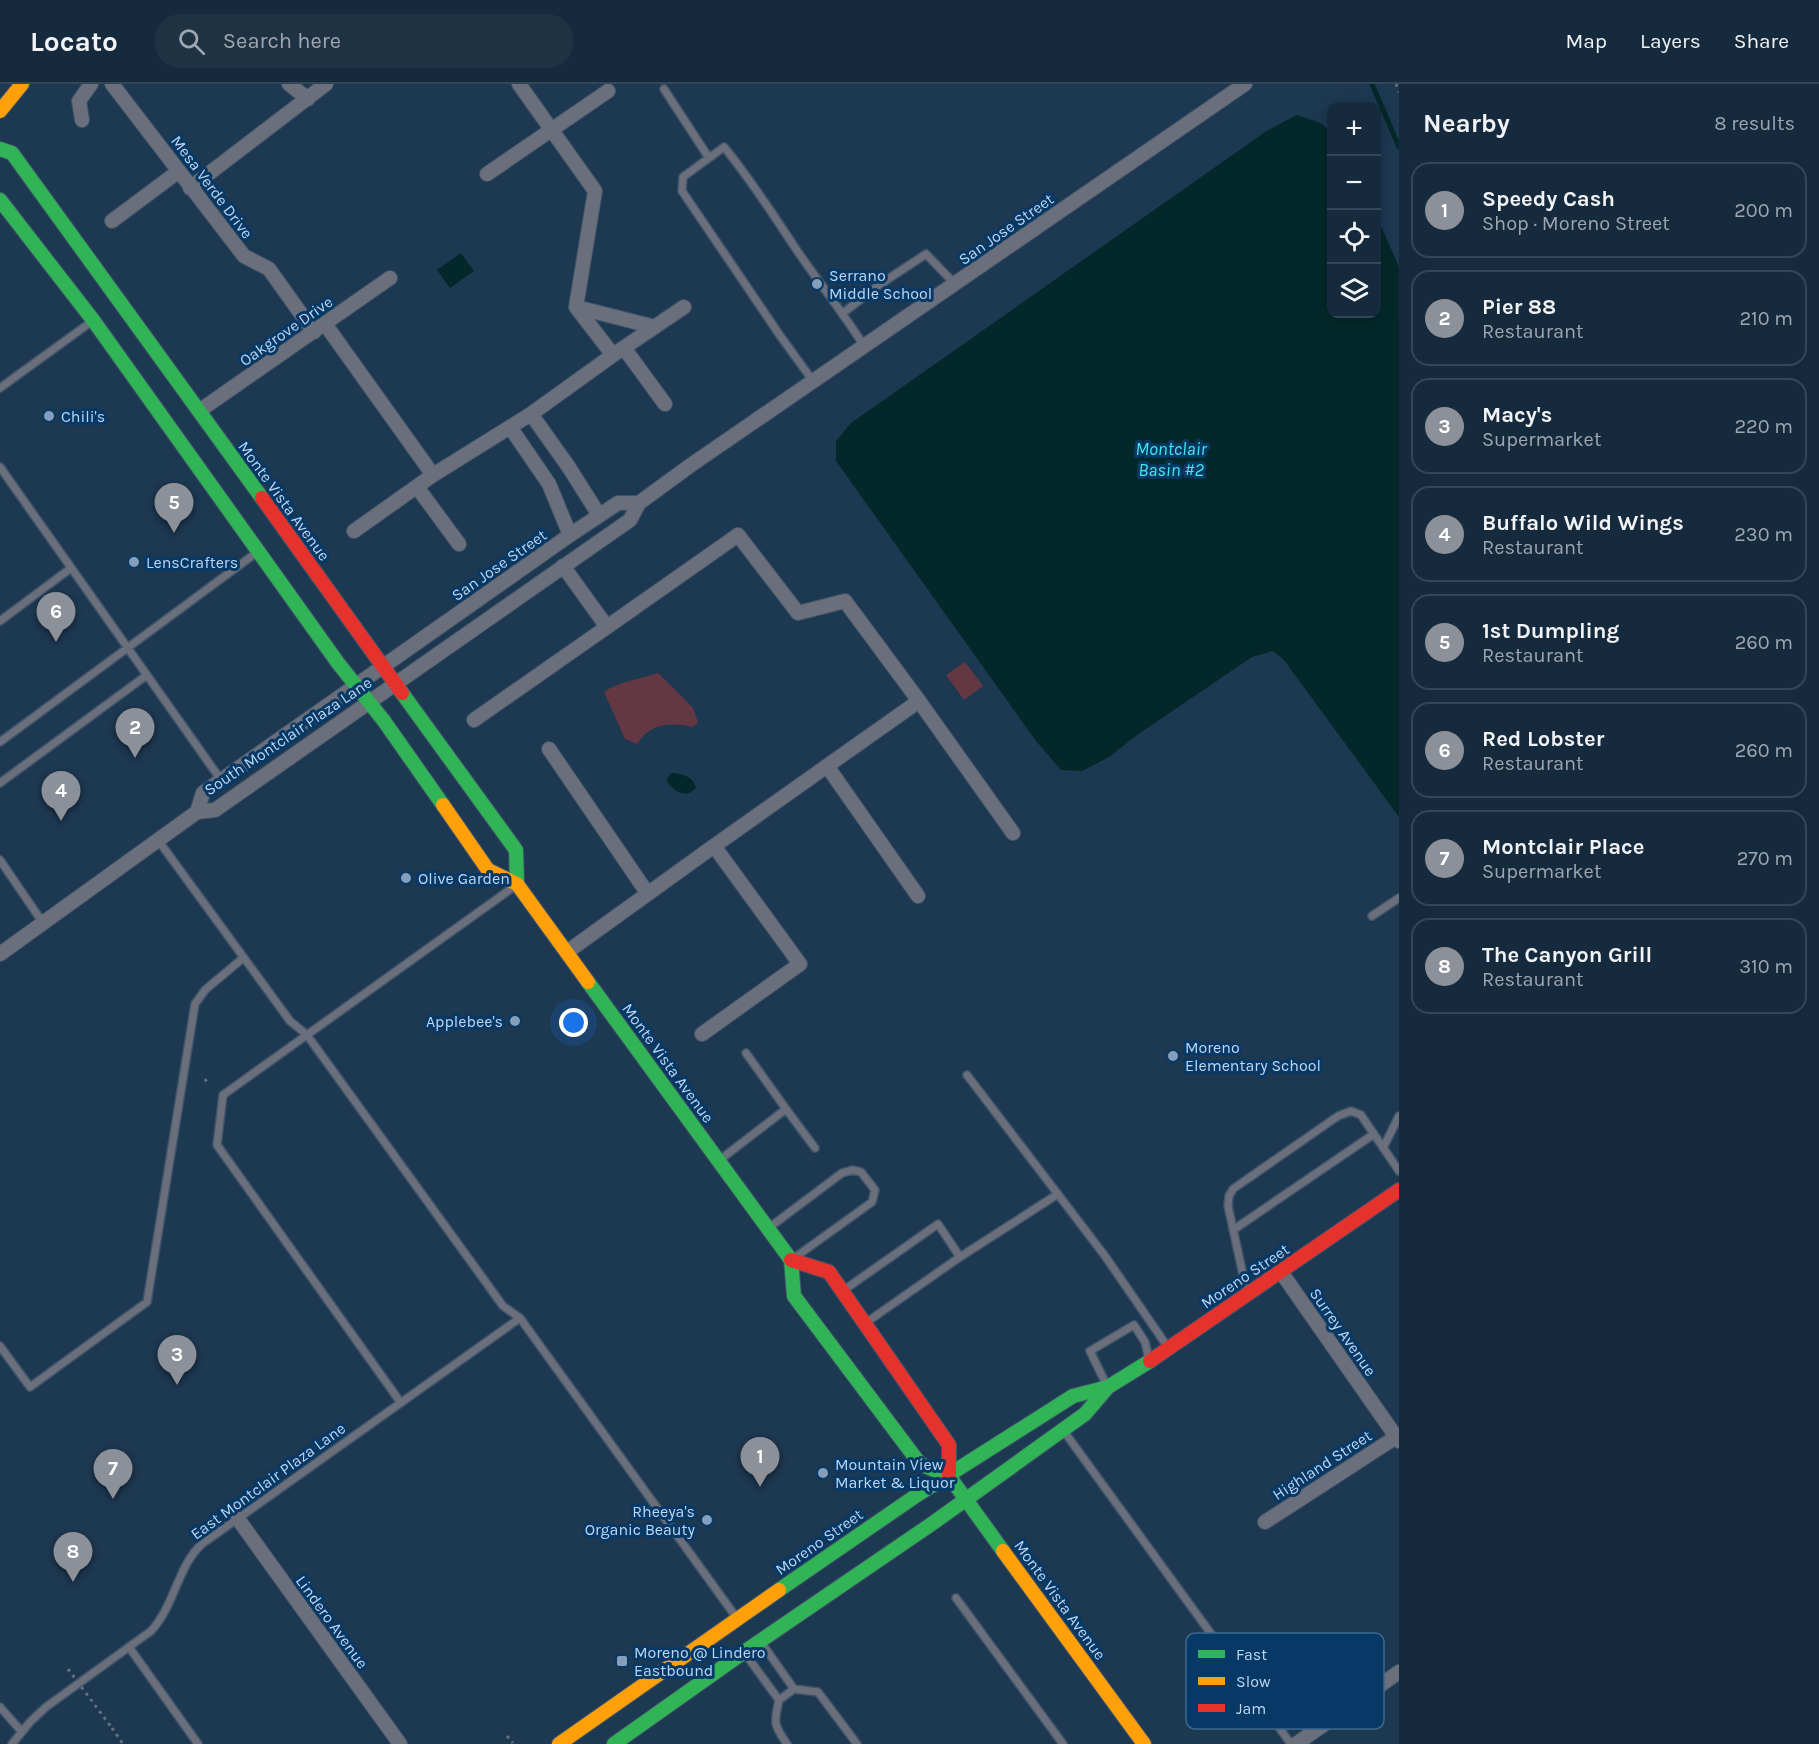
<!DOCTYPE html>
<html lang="en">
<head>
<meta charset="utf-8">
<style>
	body { margin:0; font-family:Karla,sans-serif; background:#1f3244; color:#f1f3f6 }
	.controls { position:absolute; right:18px; top:18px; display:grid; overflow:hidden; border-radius:12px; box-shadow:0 3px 15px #0003 }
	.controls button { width:54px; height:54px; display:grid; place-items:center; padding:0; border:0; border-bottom:2px solid #354657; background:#162a3d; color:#f1f3f6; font:30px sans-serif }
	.you { position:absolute; left:574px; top:939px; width:21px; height:21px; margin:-15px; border:4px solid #fff; border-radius:50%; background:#1a73e8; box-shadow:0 0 0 9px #1a73e833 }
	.badge { display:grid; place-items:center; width:39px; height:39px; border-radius:50%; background:#8c9099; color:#fff; font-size:20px; font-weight:700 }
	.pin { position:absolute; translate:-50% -50px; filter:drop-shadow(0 2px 3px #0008) }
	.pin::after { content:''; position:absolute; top:32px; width:21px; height:18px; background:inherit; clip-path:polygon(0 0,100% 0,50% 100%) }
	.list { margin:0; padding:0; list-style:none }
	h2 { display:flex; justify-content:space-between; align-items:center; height:78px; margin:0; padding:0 24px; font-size:26px }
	h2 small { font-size:20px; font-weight:400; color:#9ea7b0 }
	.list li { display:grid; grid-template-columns:39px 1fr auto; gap:18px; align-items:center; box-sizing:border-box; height:96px; margin:0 12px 12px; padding:0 12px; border:2px solid #354657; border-radius:18px }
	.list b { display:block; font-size:22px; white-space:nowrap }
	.list p { margin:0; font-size:20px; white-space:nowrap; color:#9ea7b0 }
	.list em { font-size:20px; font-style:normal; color:#9ea7b0 }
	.icon { flex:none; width:33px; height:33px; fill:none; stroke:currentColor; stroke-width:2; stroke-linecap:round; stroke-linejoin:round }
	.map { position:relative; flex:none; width:1399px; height:1660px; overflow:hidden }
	header { display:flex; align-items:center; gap:36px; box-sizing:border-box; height:84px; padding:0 30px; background:#162a3d; border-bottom:2px solid #354657 }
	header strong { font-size:28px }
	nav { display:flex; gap:33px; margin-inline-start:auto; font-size:21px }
	.search { width:420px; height:54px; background:#1f3244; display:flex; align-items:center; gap:15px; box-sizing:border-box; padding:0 21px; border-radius:33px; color:#9ea7b0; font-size:22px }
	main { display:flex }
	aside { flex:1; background:#162a3d }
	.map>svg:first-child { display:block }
</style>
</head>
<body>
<header>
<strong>Locato</strong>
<div class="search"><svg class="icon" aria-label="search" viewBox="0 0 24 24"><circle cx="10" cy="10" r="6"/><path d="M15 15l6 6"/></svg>Search here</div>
<nav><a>Map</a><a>Layers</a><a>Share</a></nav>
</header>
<main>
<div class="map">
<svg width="1399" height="1660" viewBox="0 0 1399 1660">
	<rect width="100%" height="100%" fill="#1d3851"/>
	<path fill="#633842" d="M 965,578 L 983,602 L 964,616 L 946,591 Z
		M 658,589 L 693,624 L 698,638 L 693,643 C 671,638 650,639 637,660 L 625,655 L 604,608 C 617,598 641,595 658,589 Z"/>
	<path fill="#042829" d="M 1297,31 L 1321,39 L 1331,48 L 1332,230 L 1376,230 L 1377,133 L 1399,183 L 1399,733 L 1284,576 L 1273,567 L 1252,573 L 1137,651 L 1109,673 L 1082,687 L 1061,686 L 1036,657 L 836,377 L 836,357 L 851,339 L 1268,46 Z
		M 461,169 L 474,187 L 450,204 L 437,186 Z
		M 672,689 C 683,690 693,692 696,704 C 686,716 672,707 666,695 Z"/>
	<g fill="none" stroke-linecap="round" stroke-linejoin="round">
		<path stroke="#042829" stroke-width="5" d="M 1372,0 L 1399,63"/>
		<g stroke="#3e546a" stroke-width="10">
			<path id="lane" d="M 664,5 L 709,74
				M 843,229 L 879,201 L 926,170 L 955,200
				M 813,297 L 781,253 L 682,107 L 683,93 L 724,63 C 752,97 774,132 798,168 C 820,200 844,230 864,262
				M 0,304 L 91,238
				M 0,383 L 221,696
				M 0,537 L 71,484
				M 0,658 L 256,469
				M 0,699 L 147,591
				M 158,756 L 290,937 L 307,951 L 503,1222 L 520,1234 L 736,1533
				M 0,776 L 43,839
				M 1372,832 L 1399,814
				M 746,969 L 786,1025
				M 967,991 L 1105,1172 L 1167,1262
				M 1383,1064 L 1399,1032
				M 721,1075 L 786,1025 L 815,1064
				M 770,1143 L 842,1089 L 853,1086 L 861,1088 L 875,1106 L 872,1118 L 797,1172
				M 1233,1146 L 1374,1050
				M 960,1173 L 1058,1110
				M 844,1206 L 938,1140 L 960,1173 L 867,1238
				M 1247,1209 L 1228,1122 L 1229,1112 L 1233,1105 L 1338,1032 L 1351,1027 L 1361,1031 L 1399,1087
				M 0,1262 L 30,1303 L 147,1218 L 195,920 L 205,906 L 243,874
				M 1107,1302 L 1090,1267 L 1134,1241 L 1145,1258 L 1149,1275
				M 401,1319 L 217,1061 L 223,1011 L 515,802
				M 1063,1346 L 1291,1660
				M 956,1514 L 1063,1660
				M 761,1558 L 794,1605
				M 129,1563 L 198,1660
				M 744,1568 L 779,1616
				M 0,1623 L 22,1648
				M 12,1660 L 30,1638 L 46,1623 L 151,1547 C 175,1521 178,1481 202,1460 L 520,1234
				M 787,1660 C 773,1640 774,1639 779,1616 L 794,1605 L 818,1608 L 857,1660"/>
		</g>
		<g stroke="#3e546a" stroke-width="16">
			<path id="street" d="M 112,0 L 244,172 L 269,185 L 314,248
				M 289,0 L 308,15
				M 519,0 L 595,107 L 576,223
				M 82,36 L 79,17 L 91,0
				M 487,90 L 608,7
				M 190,104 L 326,0
				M 112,137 L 179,87
				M 576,223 L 655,243
				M 325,240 L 433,391
				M 624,264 L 665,320
				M 613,271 L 684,223
				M 199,327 L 390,194
				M 531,330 L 568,382 L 599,431
				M 510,343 L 549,400 L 570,451
				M 417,403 L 459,460
				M 354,447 L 433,391 L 531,330 L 613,271 L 576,223
				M 607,543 L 738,451 L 798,529 L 845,517 L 919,617
				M 474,636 L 607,543 L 563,482
				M 549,665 L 648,810
				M 827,682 L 919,617 L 1013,749
				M 197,728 L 203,709 L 570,451 L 618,419 L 639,419
				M 714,762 L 827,682 L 918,812
				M 567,868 L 714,762 L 800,880 L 702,950
				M 0,870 L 197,728 L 215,726 L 630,436 L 639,419 L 691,381 L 1245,0
				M 1281,1188 L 1399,1357
				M 238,1435 L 400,1660
				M 1265,1438 L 1396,1353
				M 1296,1660 L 1399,1588"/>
		</g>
		<g stroke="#3e546a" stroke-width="16">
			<path id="fast" d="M 0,65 L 12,69 L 262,414
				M 0,116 L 93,236 L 338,579 L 384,637 L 443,721
				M 402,609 L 516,766 L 517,800
				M 588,898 L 791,1176 L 794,1212 L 920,1380 L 949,1392 L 1003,1467
				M 779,1506 L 917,1411 L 1073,1312 L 1108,1303
				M 614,1660 L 744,1568 L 933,1439 L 1085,1330 L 1108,1303 L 1150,1277"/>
		</g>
		<g stroke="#3e546a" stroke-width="16">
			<path id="slow" d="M 0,27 L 22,0
				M 443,721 L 488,786 L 517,800 L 588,898
				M 1003,1467 L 1144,1660
				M 559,1660 L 779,1506"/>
		</g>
		<g stroke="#3e546a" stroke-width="16">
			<path id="jam" d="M 262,414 L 402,609
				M 791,1176 L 829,1188 L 949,1361 L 949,1392
				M 1150,1277 L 1399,1106"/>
		</g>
		<path stroke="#676f7f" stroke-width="3" stroke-dasharray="3 4.5" stroke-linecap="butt" d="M 1396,0 L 1399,8
			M 205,995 L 208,1000
			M 112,1644 L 123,1660
			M 507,1652 L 513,1659"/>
		<use href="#lane" stroke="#6b6f7c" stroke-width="7"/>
		<use href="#street" stroke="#6b6f7c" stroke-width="14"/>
		<use href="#fast" stroke="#30b455" stroke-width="14"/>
		<use href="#slow" stroke="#ff9f0a" stroke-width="14"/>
		<use href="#jam" stroke="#e5322d" stroke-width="14"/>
		<path stroke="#676f7f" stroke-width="3" stroke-dasharray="3 4.5" stroke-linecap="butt" d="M 68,1585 L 112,1644"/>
	</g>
	<g fill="#859fba" stroke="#073967" stroke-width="2">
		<circle cx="817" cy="200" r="6"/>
		<circle cx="49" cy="332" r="6"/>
		<circle cx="134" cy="478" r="6"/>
		<circle cx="406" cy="794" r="6"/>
		<circle cx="515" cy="937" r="6"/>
		<circle cx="1173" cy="972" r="6"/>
		<circle cx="823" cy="1389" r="6"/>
		<circle cx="707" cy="1436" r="6"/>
		<rect x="616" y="1571" width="12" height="12" rx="3"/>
	</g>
	<g text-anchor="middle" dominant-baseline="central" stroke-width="6" stroke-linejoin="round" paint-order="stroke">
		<g font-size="16" fill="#bdd6f2" stroke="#073967">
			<text transform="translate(212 103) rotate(53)">Mesa Verde Drive</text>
			<text transform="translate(1006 145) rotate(-35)">San Jose Street</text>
			<text transform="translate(286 247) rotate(-35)">Oakgrove Drive</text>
			<text transform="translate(284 417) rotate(54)">Monte Vista Avenue</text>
			<text transform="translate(499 481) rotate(-35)">San Jose Street</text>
			<text transform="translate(288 652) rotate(-34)">South Montclair Plaza Lane</text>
			<text transform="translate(668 979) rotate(54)">Monte Vista Avenue</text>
			<text transform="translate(1245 1192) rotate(-34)">Moreno Street</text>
			<text transform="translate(1343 1248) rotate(55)">Surrey Avenue</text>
			<text transform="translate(1322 1381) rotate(-33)">Highland Street</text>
			<text transform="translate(268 1397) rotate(-36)">East Montclair Plaza Lane</text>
			<text transform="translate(819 1458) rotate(-35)">Moreno Street</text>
			<text transform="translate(1060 1516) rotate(54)">Monte Vista Avenue</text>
			<text transform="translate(332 1538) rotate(54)">Lindero Avenue</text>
		</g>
		<g font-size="16" fill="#bdd6f2" stroke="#073967" text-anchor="start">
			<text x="829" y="191">Serrano<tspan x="829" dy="18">Middle School</tspan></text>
			<text x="61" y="332">Chili's</text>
			<text x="146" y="478">LensCrafters</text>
			<text x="418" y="794">Olive Garden</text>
			<text x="503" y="937" text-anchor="end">Applebee's</text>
			<text x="1185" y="963">Moreno<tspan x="1185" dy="18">Elementary School</tspan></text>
			<text x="835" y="1380">Mountain View<tspan x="835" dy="18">Market &amp; Liquor</tspan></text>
			<text x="695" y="1427" text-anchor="end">Rheeya's<tspan x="695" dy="18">Organic Beauty</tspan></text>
			<text x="634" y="1568">Moreno @ Lindero<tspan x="634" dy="18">Eastbound</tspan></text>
		</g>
		<g font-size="18" font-style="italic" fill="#42e9e4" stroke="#073967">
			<text x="1171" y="365">Montclair<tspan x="1171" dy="21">Basin #2</tspan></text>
		</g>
	</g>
	<rect x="1186" y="1549" width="198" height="96" rx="9" fill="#073967" stroke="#3e6891" stroke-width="1.5"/>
	<rect x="1198" y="1566" width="27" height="8" fill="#30b455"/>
	<rect x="1198" y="1593" width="27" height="8" fill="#ff9f0a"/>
	<rect x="1198" y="1620" width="27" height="8" fill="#e5322d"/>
	<g font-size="16" fill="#bdd6f2">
		<text x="1236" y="1576">Fast</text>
		<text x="1236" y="1603">Slow</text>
		<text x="1236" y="1630">Jam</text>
	</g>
</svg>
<div class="controls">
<button>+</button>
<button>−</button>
<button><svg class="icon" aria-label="locate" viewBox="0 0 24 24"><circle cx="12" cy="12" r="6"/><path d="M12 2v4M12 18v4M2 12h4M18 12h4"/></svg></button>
<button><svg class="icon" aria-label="layers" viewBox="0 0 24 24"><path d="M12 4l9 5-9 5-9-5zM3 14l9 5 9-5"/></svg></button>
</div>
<div class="you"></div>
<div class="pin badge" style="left:760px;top:1403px">1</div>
<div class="pin badge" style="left:135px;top:674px">2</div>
<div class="pin badge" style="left:177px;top:1301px">3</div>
<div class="pin badge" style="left:61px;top:737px">4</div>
<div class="pin badge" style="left:174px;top:449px">5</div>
<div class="pin badge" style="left:56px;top:558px">6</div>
<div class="pin badge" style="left:113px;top:1415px">7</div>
<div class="pin badge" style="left:73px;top:1498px">8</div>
</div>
<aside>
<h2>Nearby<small>8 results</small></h2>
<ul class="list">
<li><span class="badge">1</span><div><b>Speedy Cash</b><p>Shop · Moreno Street</p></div><em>200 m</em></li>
<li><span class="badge">2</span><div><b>Pier 88</b><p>Restaurant</p></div><em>210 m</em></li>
<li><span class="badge">3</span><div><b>Macy's</b><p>Supermarket</p></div><em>220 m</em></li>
<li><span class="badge">4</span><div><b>Buffalo Wild Wings</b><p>Restaurant</p></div><em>230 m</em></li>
<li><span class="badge">5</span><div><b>1st Dumpling</b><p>Restaurant</p></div><em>260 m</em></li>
<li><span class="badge">6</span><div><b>Red Lobster</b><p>Restaurant</p></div><em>260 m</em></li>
<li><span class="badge">7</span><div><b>Montclair Place</b><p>Supermarket</p></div><em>270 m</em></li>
<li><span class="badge">8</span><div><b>The Canyon Grill</b><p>Restaurant</p></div><em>310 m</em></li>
</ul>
</aside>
</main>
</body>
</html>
